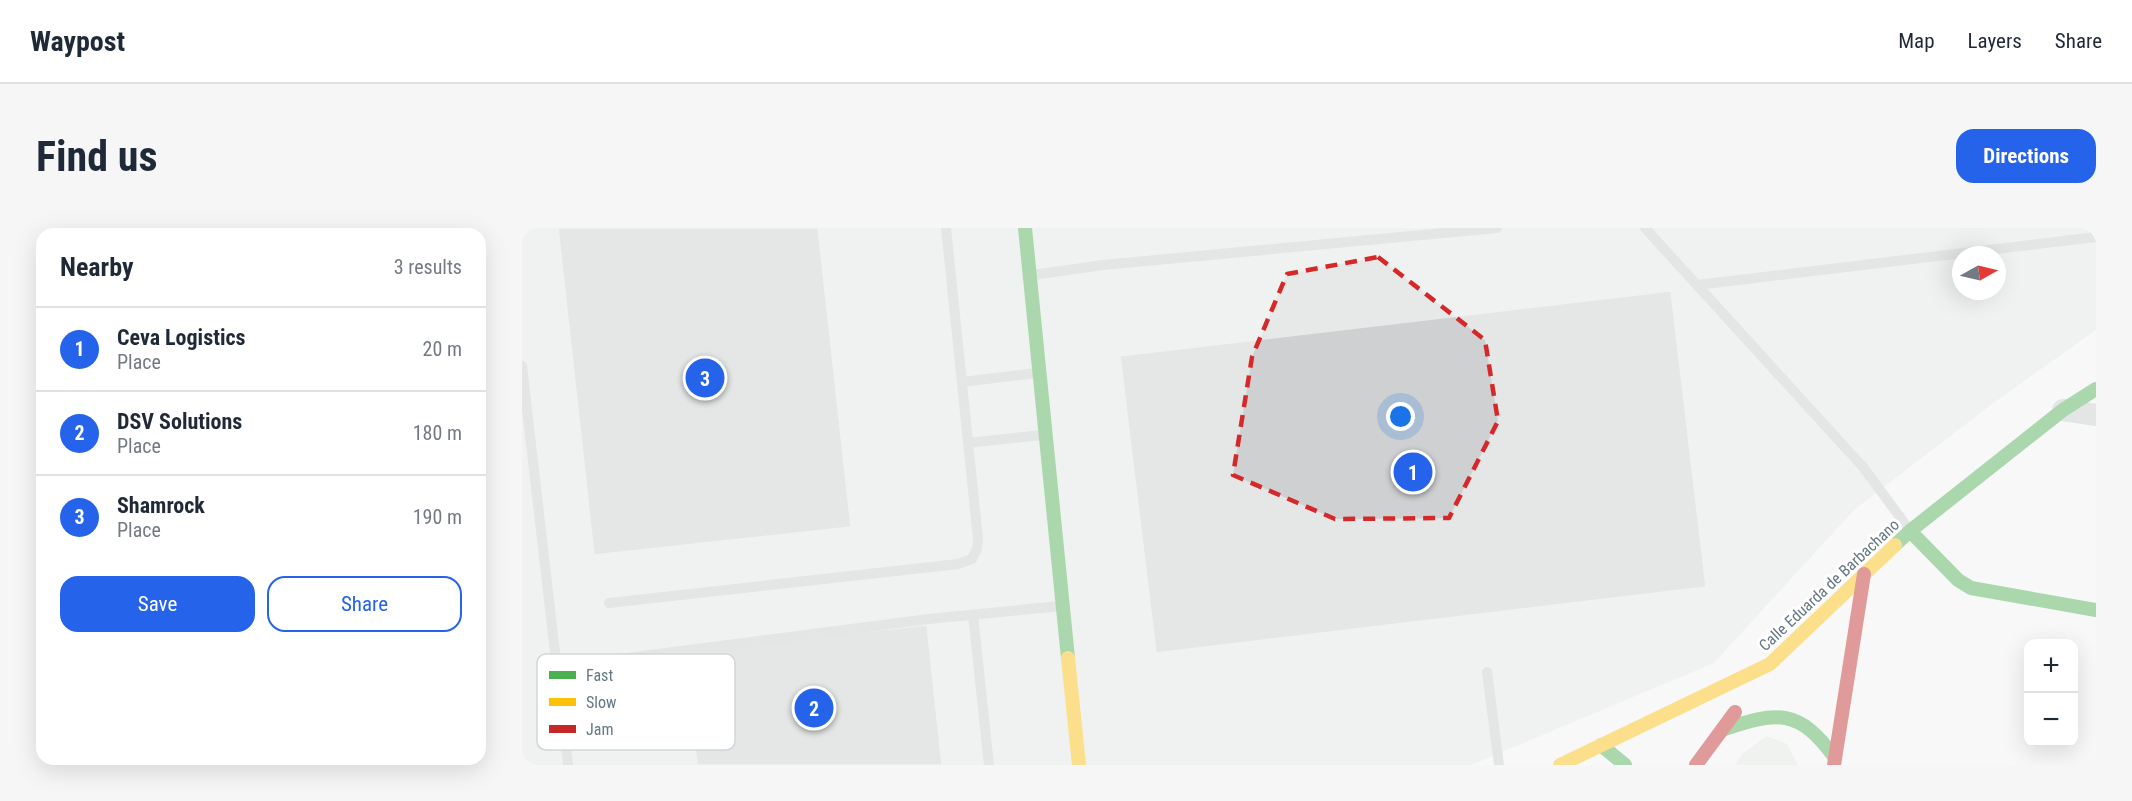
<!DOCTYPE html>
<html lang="en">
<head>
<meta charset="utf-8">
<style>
	body { margin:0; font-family:"Roboto Condensed",sans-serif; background:#f6f6f7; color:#1f2937 }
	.controls { position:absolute; right:18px; bottom:18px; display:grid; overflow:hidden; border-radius:12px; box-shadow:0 6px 24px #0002 }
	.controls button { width:54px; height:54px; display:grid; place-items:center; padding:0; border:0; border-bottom:2px solid #e0e1e3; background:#fff; color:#1f2937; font:30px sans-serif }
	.compass { position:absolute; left:1430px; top:18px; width:54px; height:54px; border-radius:50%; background:#fff; box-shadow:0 6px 24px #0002; rotate:82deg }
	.you { position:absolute; left:879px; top:189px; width:21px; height:21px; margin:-15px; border:4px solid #fff; border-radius:50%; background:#1a73e8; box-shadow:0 0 0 9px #1a73e833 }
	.badge { display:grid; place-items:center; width:39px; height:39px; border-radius:50%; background:#2563eb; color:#fff; font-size:20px; font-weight:700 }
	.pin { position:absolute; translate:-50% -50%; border:3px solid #fff; box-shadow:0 2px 6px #0006 }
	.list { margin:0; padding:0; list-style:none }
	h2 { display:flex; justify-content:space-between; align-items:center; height:78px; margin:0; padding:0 24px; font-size:26px }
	h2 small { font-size:20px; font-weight:400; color:#747a83 }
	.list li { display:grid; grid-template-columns:39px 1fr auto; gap:18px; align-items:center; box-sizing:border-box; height:84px; padding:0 24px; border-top:2px solid #e0e1e3 }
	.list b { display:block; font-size:22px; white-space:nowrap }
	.list p { margin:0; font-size:20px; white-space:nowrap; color:#747a83 }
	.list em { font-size:20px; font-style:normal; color:#747a83 }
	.actions { display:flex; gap:12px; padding:18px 24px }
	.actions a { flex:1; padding:14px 0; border:2px solid #2563eb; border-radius:18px; text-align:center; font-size:21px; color:#2563eb }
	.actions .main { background:#2563eb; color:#fff }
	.map { position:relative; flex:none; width:1574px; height:537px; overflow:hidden; border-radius:18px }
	header { display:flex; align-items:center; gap:36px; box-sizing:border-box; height:84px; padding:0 30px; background:#fff; border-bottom:2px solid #e0e1e3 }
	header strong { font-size:28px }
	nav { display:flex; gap:33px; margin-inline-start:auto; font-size:21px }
	.intro { display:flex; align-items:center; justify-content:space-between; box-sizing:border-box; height:144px; padding:0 36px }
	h1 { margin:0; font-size:42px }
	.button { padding:15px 27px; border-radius:18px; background:#2563eb; color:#fff; font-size:21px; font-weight:700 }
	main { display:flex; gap:36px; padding:0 36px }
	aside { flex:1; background:#fff; border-radius:18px; box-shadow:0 6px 24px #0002 }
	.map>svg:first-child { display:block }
</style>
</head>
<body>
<header>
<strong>Waypost</strong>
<nav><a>Map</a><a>Layers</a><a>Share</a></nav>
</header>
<div class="intro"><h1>Find us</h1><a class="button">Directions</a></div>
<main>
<aside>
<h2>Nearby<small>3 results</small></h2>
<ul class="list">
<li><span class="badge">1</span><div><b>Ceva Logistics</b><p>Place</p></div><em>20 m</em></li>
<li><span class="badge">2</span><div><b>DSV Solutions</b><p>Place</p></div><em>180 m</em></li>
<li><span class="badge">3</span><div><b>Shamrock</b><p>Place</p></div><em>190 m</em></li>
</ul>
<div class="actions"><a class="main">Save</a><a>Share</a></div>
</aside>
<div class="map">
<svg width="1574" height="537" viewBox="0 0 1574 537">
	<rect width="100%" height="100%" fill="#f8f8f8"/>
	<path fill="#e7e9e8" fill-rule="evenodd" d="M 0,0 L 1574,0 L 1574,102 L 1470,176 L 1332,282 L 1192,435 L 949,537 L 0,537 ZM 1439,27 L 1475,27 L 1475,63 L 1439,63 Z"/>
	<path fill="#e7eae5" d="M 1245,508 L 1265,516 L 1276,537 L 1213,537 L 1221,525 Z"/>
	<path fill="#ced0d1" stroke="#e8e8e8" stroke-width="1.5" d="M 36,0 L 296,0 L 329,299 L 72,327 Z
		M 1149,63 L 1184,359 L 634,425 L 598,128 Z
		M 405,397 L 420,537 L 175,537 L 163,423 Z"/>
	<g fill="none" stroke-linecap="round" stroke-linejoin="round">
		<path stroke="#cdcecf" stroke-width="10" d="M 1123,0 L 1341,239 L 1386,300
			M 511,47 L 581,37 L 975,0
			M 1175,57 L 1574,9
			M 0,138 L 46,537
			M 440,154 L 514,145
			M 446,215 L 520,207
			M 87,375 L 436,336 L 450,331 L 455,321 L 456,311 L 424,0
			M 451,387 L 467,537
			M 35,439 L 407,391 L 538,378
			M 965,444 L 977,537"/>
		<path stroke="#cdcecf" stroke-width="22" d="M 1541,182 L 1574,187"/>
		<path stroke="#4caf50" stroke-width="14" d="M 503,0 L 546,430
			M 1388,303 L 1436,352 L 1449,360 L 1574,382
			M 1373,317 L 1388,303 L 1541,182 L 1574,161
			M 1200,502 C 1255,483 1277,480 1313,530
			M 1079,517 L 1103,537"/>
		<path stroke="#ffc107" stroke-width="14" d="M 546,430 L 557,537
			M 1038,537 L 1248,436 L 1373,317"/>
		<path stroke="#c62828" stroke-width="14" d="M 1174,537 L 1213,484
			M 1312,537 L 1342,346"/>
	</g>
	<path d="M0 0H1574V537H0ZM 856,29 L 963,112 L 976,193 L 927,290 L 813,291 L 711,247 L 730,129 L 765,46 Z" fill="#f8f8f8" fill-opacity=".55" fill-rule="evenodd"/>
	<path fill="none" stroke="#d62828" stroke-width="4.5" stroke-dasharray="12 8" stroke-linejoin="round" d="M 856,29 L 963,112 L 976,193 L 927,290 L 813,291 L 711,247 L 730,129 L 765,46 Z"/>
	<g text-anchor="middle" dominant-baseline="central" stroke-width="6" stroke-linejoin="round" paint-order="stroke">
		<g font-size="16" fill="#647782" stroke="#fff">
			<text transform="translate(1307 357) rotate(-43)">Calle Eduarda de Barbachano</text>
		</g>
	</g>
	<rect x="15" y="426" width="198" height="96" rx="9" fill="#fff" stroke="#d0d6da" stroke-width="1.5"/>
	<rect x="27" y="443" width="27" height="8" fill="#4caf50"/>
	<rect x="27" y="470" width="27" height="8" fill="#ffc107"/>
	<rect x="27" y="497" width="27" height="8" fill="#c62828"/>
	<g font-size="16" fill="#647782">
		<text x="64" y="453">Fast</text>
		<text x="64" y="480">Slow</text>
		<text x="64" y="507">Jam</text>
	</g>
</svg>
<div class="controls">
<button>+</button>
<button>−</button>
</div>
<svg class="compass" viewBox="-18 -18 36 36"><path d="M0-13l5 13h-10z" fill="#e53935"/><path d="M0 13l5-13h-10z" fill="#747a83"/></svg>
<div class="you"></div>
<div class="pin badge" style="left:891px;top:244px">1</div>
<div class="pin badge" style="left:292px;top:480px">2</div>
<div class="pin badge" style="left:183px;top:150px">3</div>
</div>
</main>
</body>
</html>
